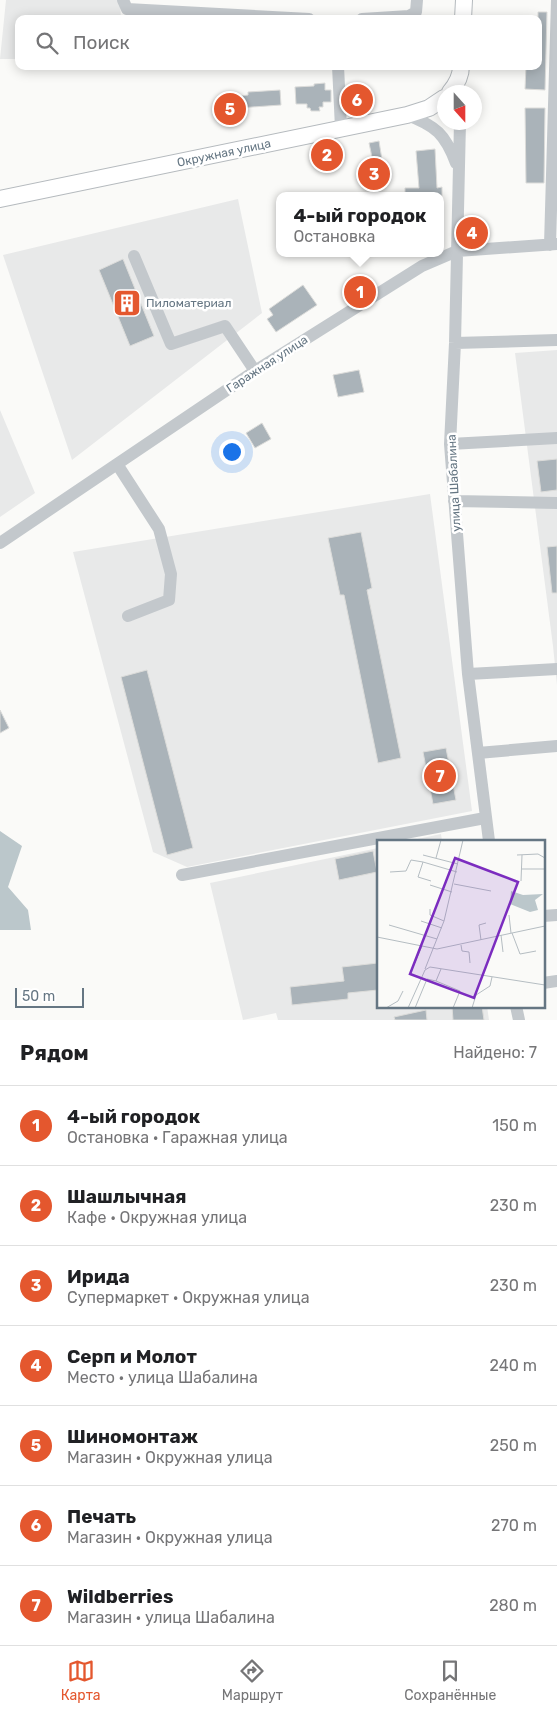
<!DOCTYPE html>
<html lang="ru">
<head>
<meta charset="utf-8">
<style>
	body { margin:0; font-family:Rubik,sans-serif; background:#f6f6f6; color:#202124 }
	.compass { position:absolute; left:437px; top:85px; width:45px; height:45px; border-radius:50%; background:#fff; box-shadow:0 2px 12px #0003; rotate:159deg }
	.scale { position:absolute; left:15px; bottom:12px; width:69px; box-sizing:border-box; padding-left:5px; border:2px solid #657683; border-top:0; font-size:14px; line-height:18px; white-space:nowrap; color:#657683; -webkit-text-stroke:4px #fff; paint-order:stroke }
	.you { position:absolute; left:231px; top:451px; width:18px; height:18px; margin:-12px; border:4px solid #fff; border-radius:50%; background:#1a73e8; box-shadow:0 0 0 8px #1a73e833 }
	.badge { display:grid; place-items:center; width:32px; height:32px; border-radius:50%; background:#e4572e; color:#fff; font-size:16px; font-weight:700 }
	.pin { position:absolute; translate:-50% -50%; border:2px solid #fff; box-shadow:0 1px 5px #0006 }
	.popup { position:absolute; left:276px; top:192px; width:168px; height:65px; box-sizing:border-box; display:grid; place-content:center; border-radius:10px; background:#fff; filter:drop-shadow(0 1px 4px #0005); font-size:16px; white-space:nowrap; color:#757577 }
	.popup b { font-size:19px; color:#202124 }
	.popup::after { content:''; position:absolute; left:50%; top:100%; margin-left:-10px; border:10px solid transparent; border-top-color:#fff }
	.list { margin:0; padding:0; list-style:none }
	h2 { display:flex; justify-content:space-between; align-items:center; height:65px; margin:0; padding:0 20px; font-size:21px }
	h2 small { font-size:16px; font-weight:400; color:#757577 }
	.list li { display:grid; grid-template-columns:32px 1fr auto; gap:15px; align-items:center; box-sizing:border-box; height:80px; padding:0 20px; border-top:1px solid #e0e0e0 }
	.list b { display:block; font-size:19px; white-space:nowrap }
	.list p { margin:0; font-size:16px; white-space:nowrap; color:#757577 }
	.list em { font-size:16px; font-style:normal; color:#757577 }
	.icon { flex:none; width:28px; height:28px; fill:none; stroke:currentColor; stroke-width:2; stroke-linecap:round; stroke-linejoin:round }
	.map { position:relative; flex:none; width:557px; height:1020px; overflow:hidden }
	.search { position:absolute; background:#fff; box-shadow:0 2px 12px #0003; left:15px; right:15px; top:15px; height:55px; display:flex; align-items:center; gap:12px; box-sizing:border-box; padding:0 18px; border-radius:10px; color:#757577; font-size:19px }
	.sheet { height:625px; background:#fff }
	nav { display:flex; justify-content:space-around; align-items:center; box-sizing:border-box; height:70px; border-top:1px solid #e0e0e0; background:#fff; font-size:14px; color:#757577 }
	nav a { display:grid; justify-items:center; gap:2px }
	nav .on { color:#e4572e }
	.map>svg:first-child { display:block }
</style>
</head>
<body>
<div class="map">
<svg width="557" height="1020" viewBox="0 0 557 1020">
	<rect width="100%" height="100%" fill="#fafaf8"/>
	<path fill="#e8e9e9" d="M 6,0 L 120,0 L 121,19 L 19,19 L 19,59 L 0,59 Z
		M 238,199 L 262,313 L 72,460 L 3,255 Z
		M 557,350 L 557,685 L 553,646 L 515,353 Z
		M 0,410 L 35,493 L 0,517 Z
		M 430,494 L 472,811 L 187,867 L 153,852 L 73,552 Z
		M 441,834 L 442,841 L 408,841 Z
		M 378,848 L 378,1006 L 487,1006 L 489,1020 L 278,1020 L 276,1013 L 243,1020 L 210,883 Z"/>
	<path fill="#bbc7cb" d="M 0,831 L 22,846 L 8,887 L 28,910 L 31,930 L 0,930 Z"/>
	<path fill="#aab3b9" stroke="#dcdcda" d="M 538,12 L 547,12 L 545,90 L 525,89 L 526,66 L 538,66 Z
		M 325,83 L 325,90 L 331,90 L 331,102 L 323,102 L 323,107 L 319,107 L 320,111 L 311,111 L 310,108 L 307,108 L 307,104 L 296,104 L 295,87 L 314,86 L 314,84 Z
		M 280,90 L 281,105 L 238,108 L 239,119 L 223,121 L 220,99 L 248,95 L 248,92 Z
		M 525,108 L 545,108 L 544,183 L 526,183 Z
		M 379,141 L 382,160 L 384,160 L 389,183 L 363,188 L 358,166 L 373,162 L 369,143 Z
		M 435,149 L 437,188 L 442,187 L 442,196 L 405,196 L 405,188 L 419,188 L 416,151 Z
		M 330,150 L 331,158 L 323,159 L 322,151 Z
		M 123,259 L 154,336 L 130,346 L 99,270 Z
		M 303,285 L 317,305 L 276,332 L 267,319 L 273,315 L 269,309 Z
		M 359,370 L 364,392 L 338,397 L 333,375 Z
		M 262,423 L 271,439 L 255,448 L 246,433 Z
		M 557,459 L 557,490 L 541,492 L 537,461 Z
		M 361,532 L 372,588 L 367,590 L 401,758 L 378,763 L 344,595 L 340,595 L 328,538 Z
		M 557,546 L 557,593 L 552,593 L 547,547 Z
		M 147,670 L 193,848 L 167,855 L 121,677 Z
		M 0,710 L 9,728 L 0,733 Z
		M 446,748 L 456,800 L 433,804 L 423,752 Z
		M 373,851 L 377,872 L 339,880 L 335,859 Z
		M 378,963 L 378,990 L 348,993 L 348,999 L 292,1005 L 290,987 L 344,981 L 342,967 Z
		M 452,1006 L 482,1006 L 484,1020 L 453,1020 Z
		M 426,1010 L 427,1020 L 395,1020 L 394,1017 Z"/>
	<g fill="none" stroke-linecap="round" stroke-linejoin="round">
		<g stroke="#b5babe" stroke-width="18">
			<path id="major" d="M 463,19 L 464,0
				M 450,92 C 456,85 461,76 461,66
				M 0,199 L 407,115 L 429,108 L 444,98"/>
		</g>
		<path stroke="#c3c8cc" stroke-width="12" d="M 123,0 L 127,9 L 309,19
			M 362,19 L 409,16 L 416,12 L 417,0
			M 338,66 L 341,128
			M 407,115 C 436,126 445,134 456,163
			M 460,122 L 455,343 L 450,444 L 468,674 L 489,841
			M 550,245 L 557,0
			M 134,256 L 171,344 L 225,326 L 255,371
			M 455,343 L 557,340
			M 450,444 L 557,438
			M 117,464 L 159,529 L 171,574 L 169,600 L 128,616
			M 454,501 L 557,503
			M 0,543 L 255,371 L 422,266 L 457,251 L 557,244
			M 468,674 L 557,669
			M 478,753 L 557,746
			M 182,875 L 485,818
			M 543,916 L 557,915
			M 543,983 L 557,981
			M 516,1006 L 519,1020"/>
		<use href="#major" stroke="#fff" stroke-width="16"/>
	</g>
	<defs>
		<g id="building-square" transform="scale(1.4375)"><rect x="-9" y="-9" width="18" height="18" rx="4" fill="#e4572e" stroke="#fff"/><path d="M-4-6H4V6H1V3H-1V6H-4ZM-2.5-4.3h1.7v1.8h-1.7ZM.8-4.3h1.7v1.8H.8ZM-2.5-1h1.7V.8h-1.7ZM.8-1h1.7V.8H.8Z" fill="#fff"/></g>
	</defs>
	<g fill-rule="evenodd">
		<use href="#building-square" x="127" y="303"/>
	</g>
	<g text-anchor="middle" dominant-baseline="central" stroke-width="5" stroke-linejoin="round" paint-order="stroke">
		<g font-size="12" fill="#657683" stroke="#fff">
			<text transform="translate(224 153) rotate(-12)">Окружная улица</text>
			<text transform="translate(267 364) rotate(-33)">Гаражная улица</text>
			<text transform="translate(454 483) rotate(-93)">улица Шабалина</text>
		</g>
		<g font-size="12" fill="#657683" stroke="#fff" text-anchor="start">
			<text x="146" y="303">Пиломатериал</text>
		</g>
	</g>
	<g transform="translate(377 840)">
		<rect width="168" height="168" fill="#fafaf8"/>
		<path d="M 134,51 L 146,55 L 166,54 L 158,60 L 161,70 L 153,72 L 133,64 Z" fill="#bbc7cb"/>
		<path fill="none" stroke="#b5bdc2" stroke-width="1" d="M 46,15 L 81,24M 140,15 L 161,14 L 168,18M 59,18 L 64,0M 145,29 L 168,29M 13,32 L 29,31 L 34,20 L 46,22M 54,41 L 41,37 L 46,22 L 80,32M 144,41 L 145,15M 77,44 L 114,51M 53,45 L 75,52M 53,69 L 53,75 L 67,81M 132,75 L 134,93M 44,81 L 65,88M 12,85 L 60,99M 135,93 L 143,114 L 159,111M 124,95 L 126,112M 0,97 L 60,109 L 168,86M 104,100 L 102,85 L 109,83M 84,105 L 85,111 L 92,112 L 93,123M 48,129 L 67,81 L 86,0M 64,129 L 59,141 L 83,151 L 76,168M 33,134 L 45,106M 9,168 L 21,161 L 26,151M 31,168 L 48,130 L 53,127 L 168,145M 38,168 L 50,139 L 59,141M 95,168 L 99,155 L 113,146 L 115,137"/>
		<path fill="#7b2cbf" fill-opacity="0.15" stroke="#7b2cbf" stroke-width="2.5" d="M 78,18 L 141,42 L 97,158 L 33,134 Z"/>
		<rect width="168" height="168" fill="none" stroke="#657683" stroke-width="2.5"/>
	</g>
</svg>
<svg class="compass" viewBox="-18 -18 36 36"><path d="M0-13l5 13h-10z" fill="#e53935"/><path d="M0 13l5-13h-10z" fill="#757577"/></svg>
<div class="scale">50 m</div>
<div class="you"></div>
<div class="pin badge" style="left:360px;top:292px">1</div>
<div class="popup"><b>4-ый городок</b>Остановка</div>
<div class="pin badge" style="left:327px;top:155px">2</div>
<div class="pin badge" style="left:374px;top:174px">3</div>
<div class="pin badge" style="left:472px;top:233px">4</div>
<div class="pin badge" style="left:230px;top:109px">5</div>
<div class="pin badge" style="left:357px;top:100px">6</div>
<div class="pin badge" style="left:440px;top:776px">7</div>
<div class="search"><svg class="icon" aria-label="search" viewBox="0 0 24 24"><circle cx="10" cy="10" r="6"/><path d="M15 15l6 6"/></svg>Поиск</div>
</div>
<section class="sheet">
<h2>Рядом<small>Найдено: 7</small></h2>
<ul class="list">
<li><span class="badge">1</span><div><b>4-ый городок</b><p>Остановка · Гаражная улица</p></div><em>150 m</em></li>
<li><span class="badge">2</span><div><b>Шашлычная</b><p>Кафе · Окружная улица</p></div><em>230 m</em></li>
<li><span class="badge">3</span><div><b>Ирида</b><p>Супермаркет · Окружная улица</p></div><em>230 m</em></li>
<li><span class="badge">4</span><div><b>Серп и Молот</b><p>Место · улица Шабалина</p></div><em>240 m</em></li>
<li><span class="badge">5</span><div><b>Шиномонтаж</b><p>Магазин · Окружная улица</p></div><em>250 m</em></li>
<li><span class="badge">6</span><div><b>Печать</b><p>Магазин · Окружная улица</p></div><em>270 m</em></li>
<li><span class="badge">7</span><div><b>Wildberries</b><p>Магазин · улица Шабалина</p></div><em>280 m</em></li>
</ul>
</section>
<nav>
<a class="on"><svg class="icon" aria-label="map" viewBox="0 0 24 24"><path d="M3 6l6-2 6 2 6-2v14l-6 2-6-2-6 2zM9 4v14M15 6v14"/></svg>Карта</a>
<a><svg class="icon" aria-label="directions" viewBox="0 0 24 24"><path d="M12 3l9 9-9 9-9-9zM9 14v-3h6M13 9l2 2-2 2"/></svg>Маршрут</a>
<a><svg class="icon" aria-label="saved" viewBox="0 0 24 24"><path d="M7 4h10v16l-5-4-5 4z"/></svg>Сохранённые</a>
</nav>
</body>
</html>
